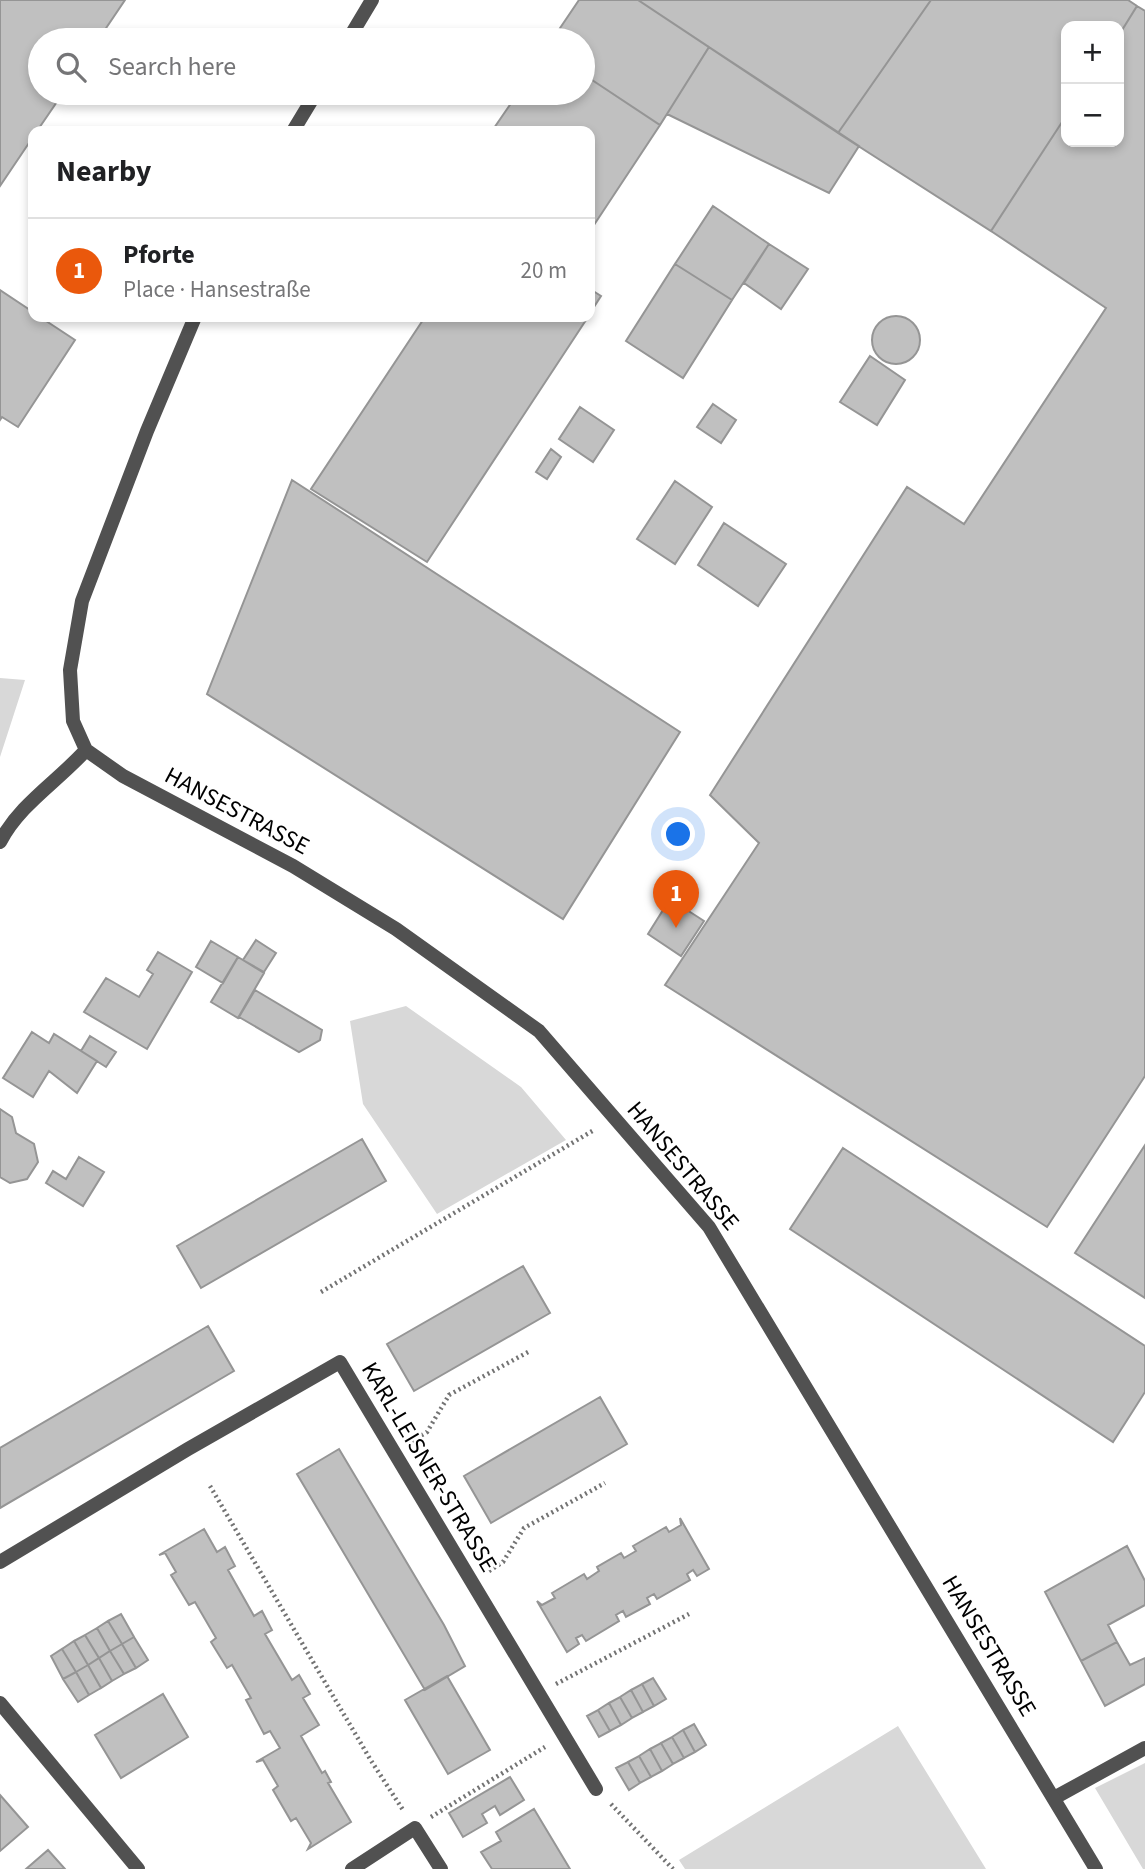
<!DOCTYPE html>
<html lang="en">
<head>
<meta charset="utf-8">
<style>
	body { margin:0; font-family:"Source Sans 3",sans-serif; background:#f2f2f2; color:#202124 }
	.controls { position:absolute; right:21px; top:21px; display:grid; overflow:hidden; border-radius:14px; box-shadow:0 4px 10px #0003 }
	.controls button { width:63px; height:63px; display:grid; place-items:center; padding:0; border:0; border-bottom:2px solid #e0e0e0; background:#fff; color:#202124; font:35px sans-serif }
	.you { position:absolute; left:679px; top:835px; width:24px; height:24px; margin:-18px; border:5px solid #fff; border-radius:50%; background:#1a73e8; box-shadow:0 0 0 10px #1a73e833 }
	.badge { display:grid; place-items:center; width:46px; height:46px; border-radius:50%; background:#ea580c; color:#fff; font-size:23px; font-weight:700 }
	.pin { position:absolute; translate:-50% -58px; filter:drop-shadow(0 2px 4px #0008) }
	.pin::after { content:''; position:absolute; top:37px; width:24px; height:21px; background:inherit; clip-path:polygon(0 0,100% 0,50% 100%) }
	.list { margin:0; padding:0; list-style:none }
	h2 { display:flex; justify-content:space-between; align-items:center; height:91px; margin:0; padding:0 28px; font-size:30px }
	h2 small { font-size:23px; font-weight:400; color:#757577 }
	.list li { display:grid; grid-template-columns:46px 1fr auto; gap:21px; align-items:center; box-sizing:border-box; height:105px; padding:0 28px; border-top:2px solid #e0e0e0 }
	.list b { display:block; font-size:26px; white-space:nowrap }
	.list p { margin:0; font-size:23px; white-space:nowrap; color:#757577 }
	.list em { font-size:23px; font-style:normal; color:#757577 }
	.icon { flex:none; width:38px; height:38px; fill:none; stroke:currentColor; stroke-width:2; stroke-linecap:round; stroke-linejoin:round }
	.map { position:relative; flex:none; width:1145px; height:1869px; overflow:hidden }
	.search { position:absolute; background:#fff; box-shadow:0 4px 10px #0003; left:28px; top:28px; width:567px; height:77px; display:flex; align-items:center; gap:18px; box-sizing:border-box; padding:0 24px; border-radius:38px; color:#757577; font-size:26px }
	.panel { position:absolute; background:#fff; box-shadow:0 4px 10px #0003; left:28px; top:126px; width:567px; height:196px; border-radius:14px }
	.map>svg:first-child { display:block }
</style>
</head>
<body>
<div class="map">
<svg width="1145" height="1869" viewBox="0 0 1145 1869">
	<rect width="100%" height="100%" fill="#fff"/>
	<path fill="#d8d8d8" d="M 0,678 L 25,680 L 0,757 Z
		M 406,1006 L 521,1087 L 566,1140 L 437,1214 L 363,1104 L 350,1021 Z
		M 898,1726 L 986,1869 L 685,1869 L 679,1860 Z
		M 1145,1763 L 1145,1869 L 1143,1869 L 1095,1788 Z"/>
	<path fill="#c0c0c0" stroke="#959595" stroke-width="2" d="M 0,0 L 125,0 L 98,40 L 40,40 L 40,93 L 63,93 L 37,131 L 33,131 L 33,137 L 0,186 Z
		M 579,0 L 638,0 L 709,47 L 660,125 L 583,74 L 583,40 L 552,40 Z
		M 638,0 L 931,0 L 838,133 Z
		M 931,0 L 1128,0 L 1137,6 L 1119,35 L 1119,26 L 1066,26 L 1066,116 L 991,231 L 838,133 Z
		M 1137,6 L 1145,11 L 1145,1076 L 1047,1227 L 665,985 L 759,843 L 710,795 L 907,487 L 964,524 L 1106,308 L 991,231 L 1066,116 L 1066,142 L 1119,142 L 1119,35 Z
		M 709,47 L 859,146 L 829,193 L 667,114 Z
		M 583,74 L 660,125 L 590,231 L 590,131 L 492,131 L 518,93 L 583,93 Z
		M 713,206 L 769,244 L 732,300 L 675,264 Z
		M 769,244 L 808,269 L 781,309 L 744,283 Z
		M 675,264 L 732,300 L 683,378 L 626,341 Z
		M 590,289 L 601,296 L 590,313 Z
		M 0,290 L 33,312 L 33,317 L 40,317 L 75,340 L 18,427 L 2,417 L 0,420 Z
		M872 340a24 24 0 1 1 48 0a24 24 0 1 1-48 0Z
		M 425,317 L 588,317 L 427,562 L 311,489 Z
		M 870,356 L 905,380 L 877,425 L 840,402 Z
		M 713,404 L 736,420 L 721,443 L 697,427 Z
		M 580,407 L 614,430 L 593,462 L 559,439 Z
		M 551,449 L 561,457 L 547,479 L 536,472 Z
		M 292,480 L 680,732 L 563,919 L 207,694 Z
		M 675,481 L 712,507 L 675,564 L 637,539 Z
		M 724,523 L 786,564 L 758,606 L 698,565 Z
		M 670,899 L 704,921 L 681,956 L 648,934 Z
		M 256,940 L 276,953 L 264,972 L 243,960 Z
		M 211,941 L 238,957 L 223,983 L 196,967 Z
		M 158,952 L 192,972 L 147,1049 L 84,1012 L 106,978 L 139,997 L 153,974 L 147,970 Z
		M 238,957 L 264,973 L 238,1018 L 211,1002 Z
		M 255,990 L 322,1030 L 320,1040 L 299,1052 L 239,1017 Z
		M 32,1032 L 49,1043 L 54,1034 L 97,1061 L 77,1093 L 49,1071 L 33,1097 L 3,1078 Z
		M 90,1036 L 116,1052 L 106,1067 L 81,1051 Z
		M 0,1109 L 12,1117 L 16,1133 L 34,1144 L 38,1162 L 27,1179 L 10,1183 L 0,1177 Z
		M 362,1139 L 386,1181 L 201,1288 L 177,1246 Z
		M 1145,1145 L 1145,1298 L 1075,1253 Z
		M 843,1148 L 1145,1346 L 1145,1392 L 1113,1442 L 790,1229 Z
		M 79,1157 L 104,1172 L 83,1206 L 46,1183 L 53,1171 L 66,1179 Z
		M 523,1266 L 550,1313 L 414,1391 L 387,1344 Z
		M 208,1326 L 234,1371 L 0,1508 L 0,1448 Z
		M 600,1397 L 627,1444 L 491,1523 L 464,1476 Z
		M 339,1449 L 444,1625 L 465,1666 L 425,1690 L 297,1474 Z
		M 680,1518 L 709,1569 L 697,1576 L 693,1570 L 687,1574 L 690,1580 L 657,1599 L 654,1594 L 647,1598 L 650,1604 L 626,1617 L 623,1611 L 616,1615 L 619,1621 L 586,1641 L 582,1635 L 576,1638 L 579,1644 L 567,1652 L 537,1601 L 542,1605 L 555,1598 L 552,1593 L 584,1574 L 587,1579 L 599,1571 L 597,1567 L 621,1553 L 624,1558 L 636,1551 L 633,1546 L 666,1527 L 669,1532 L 681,1525 Z
		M 204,1529 L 217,1552 L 225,1547 L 235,1566 L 228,1570 L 254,1616 L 262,1611 L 272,1630 L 265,1634 L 292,1680 L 299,1675 L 310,1694 L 303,1698 L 319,1725 L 301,1736 L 322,1773 L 325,1771 L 331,1782 L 328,1783 L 351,1822 L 308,1849 L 311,1843 L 296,1818 L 291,1821 L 273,1790 L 278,1786 L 263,1760 L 256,1762 L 280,1748 L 270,1731 L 264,1734 L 246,1700 L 251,1698 L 232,1665 L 227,1668 L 211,1642 L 216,1638 L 195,1602 L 189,1605 L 171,1575 L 176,1572 L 165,1553 L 159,1555 Z
		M 1127,1546 L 1145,1581 L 1145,1605 L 1108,1625 L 1117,1642 L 1081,1661 L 1045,1592 Z
		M 121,1614 L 134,1637 L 122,1644 L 108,1621 Z
		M 108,1621 L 122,1644 L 110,1651 L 97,1628 Z
		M 97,1628 L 110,1651 L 99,1658 L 85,1635 Z
		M 85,1635 L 99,1658 L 88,1665 L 74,1641 Z
		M 134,1637 L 148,1660 L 136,1668 L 122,1644 Z
		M 74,1641 L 88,1665 L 76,1672 L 62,1649 Z
		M 1117,1642 L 1130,1665 L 1145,1658 L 1145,1684 L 1105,1706 L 1081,1661 Z
		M 122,1644 L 136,1668 L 124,1674 L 110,1651 Z
		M 62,1649 L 76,1672 L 63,1679 L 51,1656 Z
		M 110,1651 L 124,1674 L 112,1681 L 99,1658 Z
		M 99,1658 L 112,1681 L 101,1688 L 88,1665 Z
		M 88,1665 L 101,1688 L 89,1695 L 76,1672 Z
		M 76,1672 L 89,1695 L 78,1702 L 63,1679 Z
		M 447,1676 L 490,1750 L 448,1774 L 405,1700 Z
		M 653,1678 L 666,1699 L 654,1706 L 642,1684 Z
		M 642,1684 L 654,1706 L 643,1712 L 631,1690 Z
		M 631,1690 L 643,1712 L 632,1718 L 620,1697 Z
		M 163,1694 L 188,1737 L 121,1778 L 95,1735 Z
		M 620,1697 L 632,1718 L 621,1725 L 609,1703 Z
		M 609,1703 L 621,1725 L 610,1731 L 598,1710 Z
		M 598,1710 L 610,1731 L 599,1737 L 587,1716 Z
		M 694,1724 L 706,1745 L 695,1752 L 683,1730 Z
		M 683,1730 L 695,1752 L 684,1758 L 672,1737 Z
		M 672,1737 L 684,1758 L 673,1764 L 661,1743 Z
		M 661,1743 L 673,1764 L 662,1771 L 650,1749 Z
		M 650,1749 L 662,1771 L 651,1777 L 639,1756 Z
		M 639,1756 L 651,1777 L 640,1783 L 628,1762 Z
		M 628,1762 L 640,1783 L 629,1790 L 616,1768 Z
		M 510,1777 L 524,1800 L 500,1815 L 495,1806 L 482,1814 L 487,1823 L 463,1837 L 449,1813 Z
		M 0,1795 L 28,1827 L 0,1851 Z
		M 534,1809 L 570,1869 L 492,1869 L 481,1852 L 501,1841 L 496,1832 Z
		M 48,1850 L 65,1869 L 26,1869 Z"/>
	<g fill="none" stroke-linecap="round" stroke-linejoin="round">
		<path stroke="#737373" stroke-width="4.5" stroke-dasharray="2 3.5" stroke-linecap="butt" d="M 321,1292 L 594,1130
			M 412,1441 L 427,1432 L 449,1395 L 530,1351
			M 210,1486 L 370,1759 L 403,1810
			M 489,1571 L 503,1562 L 524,1528 L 605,1483
			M 556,1684 L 689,1614
			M 611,1804 L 673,1869
			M 431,1817 L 545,1747"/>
		<path stroke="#515151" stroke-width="14" d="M 1054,1798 L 1145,1748"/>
		<path stroke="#515151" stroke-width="14" d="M 348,40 L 372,0
			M 293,131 L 316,93
			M 86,750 L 123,776 L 293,866 L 396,929 L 539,1031 L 709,1227 L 1096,1869
			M 86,750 L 73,721 L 70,670 L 82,601 L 147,431 L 195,317
			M 0,842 C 20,804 57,782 86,750
			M 0,1562 L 188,1449 L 340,1362 L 596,1789
			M 0,1703 L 138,1869
			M 352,1869 L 415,1828 L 441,1869"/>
	</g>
	<g text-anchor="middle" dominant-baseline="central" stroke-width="5" stroke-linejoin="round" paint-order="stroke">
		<g font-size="24" fill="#000" stroke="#fff">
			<text transform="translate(237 811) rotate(28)">HANSESTRASSE</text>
			<text transform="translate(683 1166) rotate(50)">HANSESTRASSE</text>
			<text transform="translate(429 1467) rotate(59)">KARL-LEISNER-STRASSE</text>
			<text transform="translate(989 1646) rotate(59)">HANSESTRASSE</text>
		</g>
	</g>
</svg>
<div class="controls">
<button>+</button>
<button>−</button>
</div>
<div class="you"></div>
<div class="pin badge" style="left:676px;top:928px">1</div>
<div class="search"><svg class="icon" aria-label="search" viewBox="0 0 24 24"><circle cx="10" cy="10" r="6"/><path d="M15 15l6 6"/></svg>Search here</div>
<section class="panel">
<h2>Nearby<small></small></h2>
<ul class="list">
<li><span class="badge">1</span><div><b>Pforte</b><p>Place · Hansestraße</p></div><em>20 m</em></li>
</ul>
</section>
</div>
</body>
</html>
